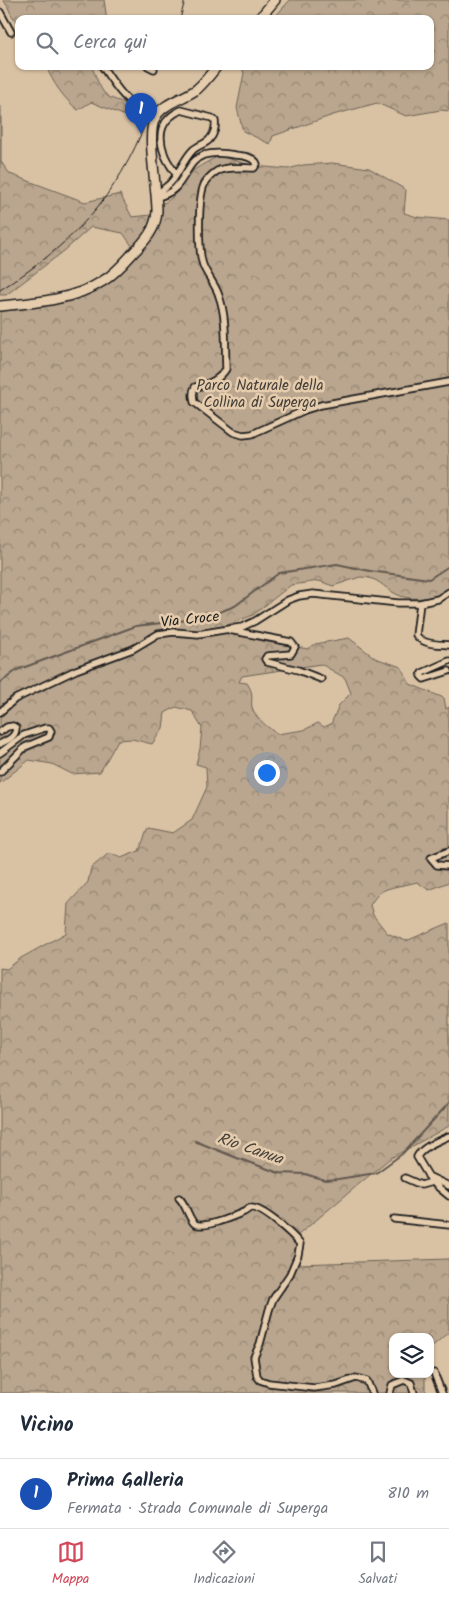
<!DOCTYPE html>
<html lang="it">
<head>
<meta charset="utf-8">
<style>
	body { margin:0; font-family:Kalam,sans-serif; background:#f2f2f3; color:#1f2937 }
	.controls { position:absolute; right:15px; bottom:15px; display:grid; overflow:hidden; border-radius:10px; box-shadow:0 1px 4px #0004 }
	.controls button { width:45px; height:45px; display:grid; place-items:center; padding:0; border:0; border-bottom:1px solid #e0e1e3; background:#fff; color:#1f2937; font:25px sans-serif }
	.you { position:absolute; left:266px; top:772px; width:18px; height:18px; margin:-12px; border:4px solid #fff; border-radius:50%; background:#1a73e8; box-shadow:0 0 0 8px #1a73e833 }
	.badge { display:grid; place-items:center; width:32px; height:32px; border-radius:50%; background:#d1495b; color:#fff; font-size:16px; font-weight:700 }
	.pin { position:absolute; translate:-50% -41px; filter:drop-shadow(0 1px 2px #0008) }
	.pin::after { content:''; position:absolute; top:26px; width:18px; height:15px; background:inherit; clip-path:polygon(0 0,100% 0,50% 100%) }
	.list { margin:0; padding:0; list-style:none }
	h2 { display:flex; justify-content:space-between; align-items:center; height:65px; margin:0; padding:0 20px; font-size:21px }
	h2 small { font-size:16px; font-weight:400; color:#747a83 }
	.list li { display:grid; grid-template-columns:32px 1fr auto; gap:15px; align-items:center; box-sizing:border-box; height:70px; padding:0 20px; border-top:1px solid #e0e1e3 }
	.list b { display:block; font-size:19px; white-space:nowrap }
	.list p { margin:0; font-size:16px; white-space:nowrap; color:#747a83 }
	.list em { font-size:16px; font-style:normal; color:#747a83 }
	.icon { flex:none; width:28px; height:28px; fill:none; stroke:currentColor; stroke-width:2; stroke-linecap:round; stroke-linejoin:round }
	.map { position:relative; flex:none; width:449px; height:1393px; overflow:hidden }
	.search { position:absolute; background:#fff; box-shadow:0 1px 4px #0004; left:15px; right:15px; top:15px; height:55px; display:flex; align-items:center; gap:12px; box-sizing:border-box; padding:0 18px; border-radius:10px; color:#747a83; font-size:19px }
	.sheet { height:135px; background:#fff }
	nav { display:flex; justify-content:space-around; align-items:center; box-sizing:border-box; height:70px; border-top:1px solid #e0e1e3; background:#fff; font-size:14px; color:#747a83 }
	nav a { display:grid; justify-items:center; gap:2px }
	nav .on { color:#d1495b }
	.map>svg:first-child { display:block }
</style>
</head>
<body>
<div class="map">
<svg width="449" height="1393" viewBox="0 0 449 1393">
	<defs>
		<pattern id="forest-crowns" width="20" height="18" patternUnits="userSpaceOnUse" patternTransform="scale(1.25)"><rect width="20" height="18" fill="#baa68e"/><path d="M2 6a3 3 0 1 1 6 0M12 15a3 3 0 1 1 6 0" fill="none" stroke="#968673"/></pattern>
	</defs>
	<rect width="100%" height="100%" fill="#d9c2a4"/>
	<filter id="ink" filterUnits="userSpaceOnUse"><feTurbulence type="fractalNoise" baseFrequency=".02" numOctaves="2"/><feDisplacementMap in="SourceGraphic" scale="10" xChannelSelector="R" yChannelSelector="G"/><feConvolveMatrix kernelMatrix="1 2 1 2 8 2 1 2 1" color-interpolation-filters="sRGB"/></filter>
	<g filter="url(#ink)">
		<path fill="url(#forest-crowns)" stroke="#6b6155" fill-rule="evenodd" d="M 3,0 L 104,0 L 106,13 L 106,18 L 19,19 L 19,23 C 10,17 10,8 3,0 Z
			M 290,0 L 449,0 L 449,111 L 441,110 L 406,116 L 377,103 L 333,115 L 273,136 L 270,144 L 243,131 L 237,108 L 244,73 L 241,66 L 430,66 L 430,19 L 273,19 Z
			M 46,66 L 91,66 C 97,76 99,91 109,97 C 118,102 132,102 133,114 L 128,117 L 91,102 L 78,110 C 64,99 53,83 46,66 Z
			M 1,106 L 1,162 L 10,174 L 85,202 L 120,194 L 132,217 L 151,215 C 149,229 142,237 132,246 L 123,233 L 91,227 L 64,251 L 6,295 L 0,295 L 0,107 Z
			M 219,156 L 254,166 L 288,169 L 303,165 L 332,163 L 369,168 L 406,190 L 404,213 L 417,217 L 449,220 L 449,587 L 440,596 C 425,598 410,601 396,594 C 382,587 379,577 360,577 L 333,586 L 319,581 L 291,585 L 253,615 L 225,626 L 231,634 L 241,634 L 261,641 L 308,649 L 315,644 L 349,638 L 375,658 L 401,667 L 410,684 L 444,698 L 446,709 L 449,707 L 449,882 L 429,890 L 417,882 C 407,885 387,887 381,892 C 376,895 373,901 370,905 L 373,915 L 387,933 L 406,941 L 449,923 L 449,1126 L 389,1159 L 297,1236 L 295,1251 L 298,1264 L 449,1259 L 449,1332 L 430,1348 L 430,1337 L 393,1337 L 393,1374 L 425,1374 L 425,1390 L 428,1393 L 0,1393 L 0,968 L 7,969 L 21,958 L 66,933 L 68,904 L 88,882 L 91,868 L 109,853 L 121,858 L 139,851 L 148,828 L 173,833 L 192,820 L 207,787 L 206,767 L 196,764 L 200,749 L 202,728 L 192,711 L 176,707 L 165,713 L 163,728 L 152,744 L 132,739 L 118,740 L 100,772 L 72,774 L 52,764 L 29,760 L 0,783 L 0,308 L 49,305 L 87,291 L 150,240 L 160,204 C 176,201 182,179 194,170 C 201,165 211,160 219,156 ZM 321,664 L 345,678 L 351,693 L 339,705 L 331,724 L 324,727 L 318,723 L 304,730 L 277,734 C 270,729 257,719 253,711 C 249,700 256,696 247,683 L 239,682 L 242,676 Z"/>
		<g fill="none" stroke-linecap="round" stroke-linejoin="round">
			<path stroke="#62594f" stroke-width="2" d="M 0,683 L 17,670 L 136,626 L 204,618 L 235,606 L 279,573 L 337,564 L 370,571 L 429,579 L 449,566
				M 195,1141 L 237,1158 L 279,1173 L 305,1174 L 325,1180 L 338,1179 L 376,1173 L 402,1154 L 449,1103"/>
			<g stroke="#1c1c1c" stroke-width="9">
				<path id="street" d="M 0,12 L 11,32
					M 102,66 C 117,89 129,107 155,118
					M 148,66 L 154,69
					M 156,197 C 186,193 183,162 204,155 C 214,152 225,153 235,155 C 243,156 251,156 256,162 L 257,164 L 254,168 C 242,168 228,166 217,171 C 211,175 207,179 204,185 C 198,199 198,251 203,265 C 207,276 216,285 219,296 C 227,318 225,345 226,369 C 219,380 208,385 195,387 C 192,392 193,397 194,402 L 233,432 L 243,435 L 252,434 L 305,410 L 321,405 L 449,382
					M 156,197 C 162,188 168,187 173,180 C 180,171 184,159 193,150 C 197,146 205,144 209,140 C 214,135 216,127 215,121 L 212,118 L 181,110 C 162,119 157,133 164,153 C 166,160 172,168 176,174
					M 420,603 L 416,635 C 423,645 438,644 449,645
					M 229,630 L 291,642 L 295,647 L 291,654 L 267,656 L 265,659 L 267,662 L 298,670 L 321,679
					M 449,661 L 422,673 L 421,676 L 424,679 L 449,671
					M 0,712 L 15,699 L 76,670 L 133,649 L 158,634 L 174,632 L 198,634 L 242,627 L 255,621 L 288,600 L 299,596 L 313,594 L 398,603 L 420,603 L 438,599 L 449,592
					M 0,732 L 7,727 L 13,726 L 16,728 C 16,737 7,740 0,744
					M 0,753 L 24,735 L 45,728 L 49,728 L 51,731 L 49,737 L 25,747 L 0,772
					M 449,851 L 431,858 L 437,865 L 449,866
					M 449,1136 C 438,1141 422,1147 417,1157 L 432,1182 L 449,1196
					M 428,1176 L 449,1186
					M 405,1178 L 421,1185 L 432,1182
					M 179,1198 C 186,1204 189,1220 195,1224 C 205,1229 234,1216 244,1212 C 246,1211 248,1209 250,1208 C 262,1206 293,1235 300,1244 L 298,1255 L 290,1274 L 273,1299 L 269,1310 L 260,1344 L 254,1357 L 257,1376 L 260,1380 L 269,1383 L 314,1388 L 336,1385 L 356,1378 L 367,1381 L 372,1393
					M 394,1219 L 449,1225
					M 434,1373 L 442,1393
					M 390,1393 L 392,1385 L 404,1380 L 411,1383 L 414,1393"/>
			</g>
			<g stroke="#1c1c1c" stroke-width="12">
				<path id="secondary" d="M 259,19 L 275,0
					M 0,306 C 34,303 74,300 103,281 C 115,274 124,263 133,253 C 146,240 156,229 157,211 C 157,188 147,138 154,120 C 161,103 184,99 197,89 C 205,82 211,74 217,66"/>
			</g>
			<use href="#street" stroke="#e5ccad" stroke-width="5.5"/>
			<use href="#secondary" stroke="#e5ccad" stroke-width="9"/>
			<path stroke="#1c1c1c" stroke-width="1" d="M 180,19 L 185,0
				M 164,68 L 165,66
				M 0,290 C 70,246 118,197 147,119"/>
		</g>
	</g>
	<g text-anchor="middle" dominant-baseline="central" stroke-width="5" stroke-linejoin="round" paint-order="stroke">
		<g font-size="15" fill="#443e38" stroke="#e5ccad">
			<text x="260" y="386">Parco Naturale della<tspan x="260" dy="17">Collina di Superga</tspan></text>
		</g>
		<g font-size="15" fill="#1c1c1c" stroke="#e5ccad">
			<text transform="translate(190 620) rotate(-6)">Via Croce</text>
		</g>
		<g font-size="16" font-style="italic" fill="#45403a" stroke="#e5ccad">
			<text transform="translate(250 1149) rotate(19)">Rio Canua</text>
		</g>
	</g>
</svg>
<div class="controls">
<button><svg class="icon" aria-label="layers" viewBox="0 0 24 24"><path d="M12 4l9 5-9 5-9-5zM3 14l9 5 9-5"/></svg></button>
</div>
<div class="you"></div>
<div class="pin badge" style="left:141px;top:134px;background:#1a4fb4">1</div>
<div class="search"><svg class="icon" aria-label="search" viewBox="0 0 24 24"><circle cx="10" cy="10" r="6"/><path d="M15 15l6 6"/></svg>Cerca qui</div>
</div>
<section class="sheet">
<h2>Vicino<small></small></h2>
<ul class="list">
<li><span class="badge" style="background:#1a4fb4">1</span><div><b>Prima Galleria</b><p>Fermata · Strada Comunale di Superga</p></div><em>810 m</em></li>
</ul>
</section>
<nav>
<a class="on"><svg class="icon" aria-label="map" viewBox="0 0 24 24"><path d="M3 6l6-2 6 2 6-2v14l-6 2-6-2-6 2zM9 4v14M15 6v14"/></svg>Mappa</a>
<a><svg class="icon" aria-label="directions" viewBox="0 0 24 24"><path d="M12 3l9 9-9 9-9-9zM9 14v-3h6M13 9l2 2-2 2"/></svg>Indicazioni</a>
<a><svg class="icon" aria-label="saved" viewBox="0 0 24 24"><path d="M7 4h10v16l-5-4-5 4z"/></svg>Salvati</a>
</nav>
</body>
</html>
